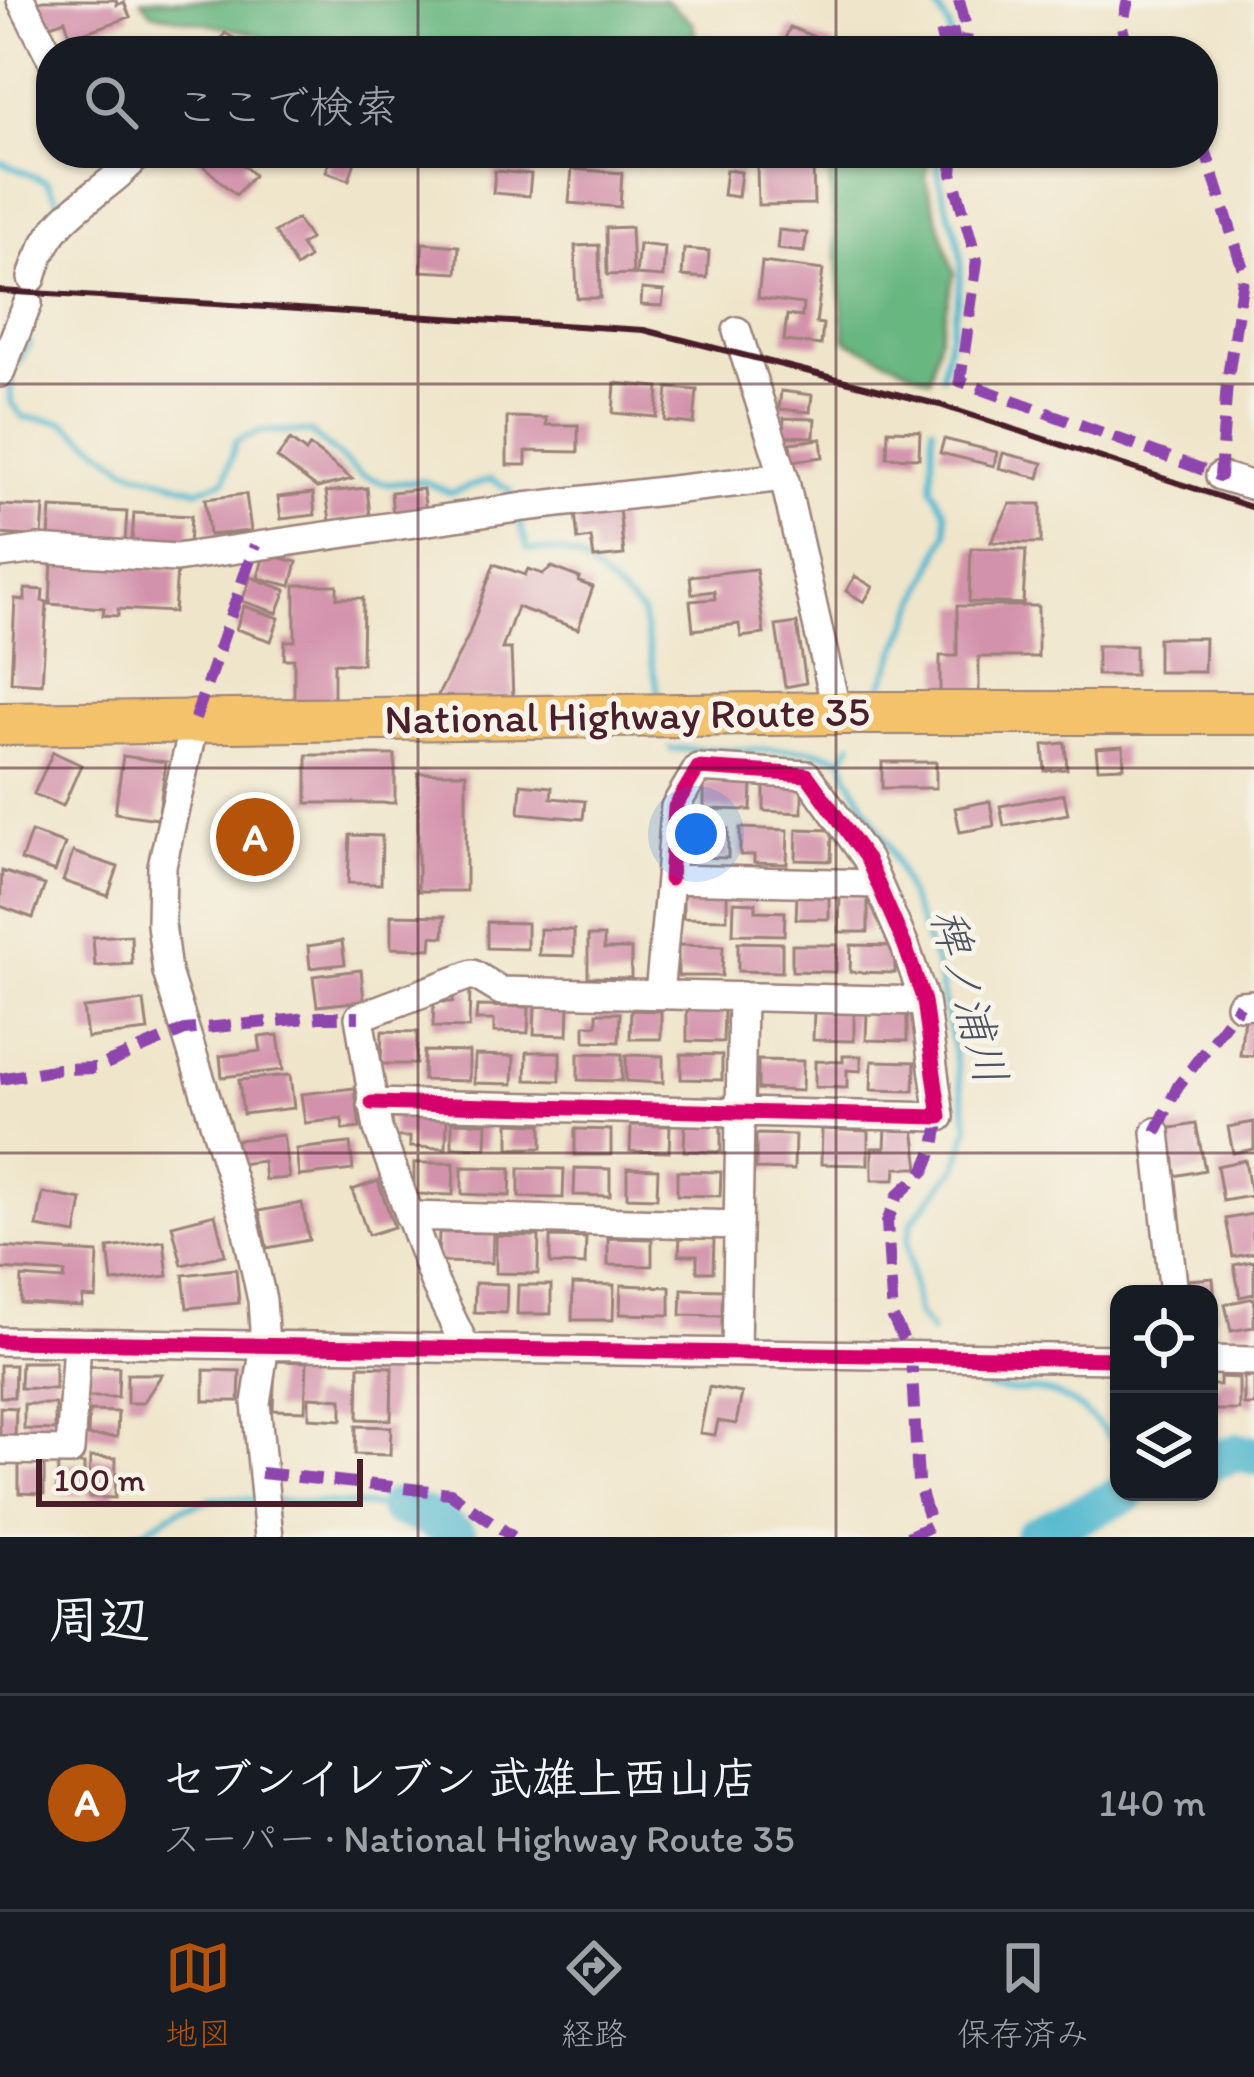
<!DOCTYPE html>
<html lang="ja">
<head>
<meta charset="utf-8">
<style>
	body { margin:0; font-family:Itim,"Klee One",sans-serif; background:#242831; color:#f1f3f6 }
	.controls { position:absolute; right:36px; bottom:36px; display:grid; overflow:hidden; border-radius:24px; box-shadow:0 3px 9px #0004 }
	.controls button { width:108px; height:108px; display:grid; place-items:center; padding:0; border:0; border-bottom:3px solid #363941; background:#171b24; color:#f1f3f6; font:60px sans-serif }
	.scale { position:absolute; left:36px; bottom:30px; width:327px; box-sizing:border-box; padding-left:12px; border:6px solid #4a1f2b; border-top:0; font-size:33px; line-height:42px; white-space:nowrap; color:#4a1f2b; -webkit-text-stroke:9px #f7f3e8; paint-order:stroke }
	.you { position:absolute; left:696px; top:834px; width:42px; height:42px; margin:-30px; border:9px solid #fff; border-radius:50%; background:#1a73e8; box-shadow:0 0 0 18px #1a73e833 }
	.badge { display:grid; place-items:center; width:78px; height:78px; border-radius:50%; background:#b45309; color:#fff; font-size:39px; font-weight:700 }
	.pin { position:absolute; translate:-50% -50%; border:6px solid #fff; box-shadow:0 3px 12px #0006 }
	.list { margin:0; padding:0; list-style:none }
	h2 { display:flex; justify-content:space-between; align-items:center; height:156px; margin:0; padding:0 48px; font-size:51px }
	h2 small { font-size:39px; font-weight:400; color:#9ea1a6 }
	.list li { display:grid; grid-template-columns:78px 1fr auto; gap:36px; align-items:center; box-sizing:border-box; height:216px; padding:0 48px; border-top:3px solid #363941 }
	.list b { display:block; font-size:45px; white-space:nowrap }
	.list p { margin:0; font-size:39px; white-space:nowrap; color:#9ea1a6 }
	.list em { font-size:39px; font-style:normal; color:#9ea1a6 }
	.icon { flex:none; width:66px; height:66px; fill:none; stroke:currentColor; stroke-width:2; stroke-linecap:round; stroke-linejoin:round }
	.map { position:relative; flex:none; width:1254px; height:1537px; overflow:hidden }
	.search { position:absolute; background:#171b24; box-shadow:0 3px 9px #0004; left:36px; right:36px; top:36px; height:132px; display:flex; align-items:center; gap:30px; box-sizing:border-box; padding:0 42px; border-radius:48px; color:#9ea1a6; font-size:45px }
	.sheet { height:372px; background:#171b24 }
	nav { display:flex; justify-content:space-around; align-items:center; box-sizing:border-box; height:168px; border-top:3px solid #363941; background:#171b24; font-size:33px; color:#9ea1a6 }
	nav a { display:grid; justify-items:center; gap:6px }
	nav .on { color:#b45309 }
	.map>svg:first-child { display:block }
</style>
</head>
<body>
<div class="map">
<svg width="1254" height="1537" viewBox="0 0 1254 1537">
	<rect width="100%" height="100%" fill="#f7f3e8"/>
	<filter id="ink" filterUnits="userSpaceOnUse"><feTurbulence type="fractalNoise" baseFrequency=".00833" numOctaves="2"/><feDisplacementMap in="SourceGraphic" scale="24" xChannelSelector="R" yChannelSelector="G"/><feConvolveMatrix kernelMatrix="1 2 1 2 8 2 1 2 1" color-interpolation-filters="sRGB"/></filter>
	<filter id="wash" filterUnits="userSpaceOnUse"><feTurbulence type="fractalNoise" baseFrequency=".004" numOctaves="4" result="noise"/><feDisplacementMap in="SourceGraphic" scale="48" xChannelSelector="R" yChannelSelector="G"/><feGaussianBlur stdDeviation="2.7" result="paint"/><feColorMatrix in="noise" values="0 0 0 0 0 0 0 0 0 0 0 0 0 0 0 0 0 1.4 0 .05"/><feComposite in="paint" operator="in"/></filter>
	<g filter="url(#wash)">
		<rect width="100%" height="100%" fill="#efe5ca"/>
		<path fill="#67b680" stroke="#586a56" stroke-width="3" d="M 141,0 L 665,0 L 693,23 L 698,51 L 273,51 L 262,35 L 152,13 Z
			M 827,153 L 928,153 L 926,181 L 954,273 L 930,379 L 845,340 Z"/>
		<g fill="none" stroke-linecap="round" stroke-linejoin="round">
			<path stroke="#50b7ce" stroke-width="6" d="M 932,0 L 949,26 L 953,51
				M 939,153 C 933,191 961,225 961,263 C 961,299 948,339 942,375
				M 0,162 L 47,182 L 59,201
				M 17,365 L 30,342
				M 11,377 L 11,401 L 23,417 L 63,422 L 128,469 L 198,490 L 225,480 L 236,441 L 261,431 L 310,432 L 361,475 L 388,484 L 423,481 L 451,493 L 491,479 L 510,490 L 513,499
				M 518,517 L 528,549 L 561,552 L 582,560 L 642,613 L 659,697
				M 882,685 L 947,533 L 946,512 L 932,488 L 933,426
				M 852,743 L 843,758 L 848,776 L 889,845 L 937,967 L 969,1126 L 957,1167 L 912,1221 L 907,1244 L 917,1313 L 931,1332
				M 671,749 L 812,750 L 843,758
				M 979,1384 C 1012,1398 1021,1386 1047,1392 C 1076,1399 1100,1426 1119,1446
				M 277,1501 L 397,1507
				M 133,1537 L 182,1508 L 218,1498 L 257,1500"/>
			<path stroke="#50b7ce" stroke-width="39" d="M 1209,1462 L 1239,1452 L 1254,1456
				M 397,1507 L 432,1519 L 458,1537
				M 1033,1537 L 1129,1492"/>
		</g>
		<g id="blocks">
			<path fill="#d392ab" d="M 43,0 L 116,0 L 117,5 L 124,2 L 130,17 L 71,37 L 65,20 L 44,27 L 36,2 Z
				M 790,27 L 837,46 L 834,51 L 780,51 Z
				M 225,33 L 237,40 L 230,51 L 214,51 Z
				M 189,153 L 248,153 L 251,156 L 243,165 L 254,175 L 236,195 Z
				M 332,153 L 355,161 L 349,180 L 326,172 Z
				M 813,166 L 814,204 L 758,205 L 757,167 Z
				M 572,169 L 622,173 L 620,207 L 569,203 Z
				M 726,170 L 741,172 L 738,197 L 723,195 Z
				M 495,171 L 531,174 L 529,196 L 493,193 Z
				M 297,219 L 310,239 L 301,245 L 309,258 L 296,267 L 275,232 Z
				M 631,227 L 633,274 L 607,275 L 606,228 Z
				M 779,230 L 807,233 L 804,252 L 777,249 Z
				M 423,243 L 459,246 L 457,273 L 421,271 Z
				M 639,244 L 665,247 L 663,277 L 636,275 Z
				M 599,245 L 600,298 L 577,298 L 575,246 Z
				M 684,249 L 709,251 L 707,278 L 682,276 Z
				M 762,262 L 823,270 L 816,323 L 823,324 L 821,345 L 784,341 L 787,315 L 802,317 L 803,304 L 758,298 Z
				M 642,289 L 664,291 L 662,306 L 641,305 Z
				M 615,383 L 659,387 L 657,417 L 613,413 Z
				M 668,388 L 697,390 L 694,424 L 665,421 Z
				M 781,391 L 812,395 L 810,412 L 779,409 Z
				M 507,417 L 546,418 L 546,425 L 578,425 L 578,452 L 526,451 L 526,465 L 507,465 Z
				M 784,418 L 815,419 L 814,437 L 783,436 Z
				M 888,430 L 920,431 L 919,458 L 887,457 Z
				M 821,439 L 823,457 L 792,461 L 790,443 Z
				M 944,439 L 997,452 L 994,466 L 940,453 Z
				M 290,440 L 306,452 L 310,446 L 352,479 L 317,488 L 277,458 Z
				M 1003,453 L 1043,463 L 1039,478 L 999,468 Z
				M 367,488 L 370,516 L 330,521 L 326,492 Z
				M 423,489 L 426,513 L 393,517 L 391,492 Z
				M 313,493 L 315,515 L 281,519 L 278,497 Z
				M 246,494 L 251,531 L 209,535 L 205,499 Z
				M 1010,504 L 1041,504 L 1041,543 L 991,542 Z
				M 0,505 L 44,507 L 42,537 L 0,534 Z
				M 51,508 L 127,512 L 125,542 L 49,537 Z
				M 619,508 L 624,555 L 594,558 L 591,538 L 578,540 L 575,513 Z
				M 134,513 L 191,516 L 189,545 L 132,542 Z
				M 971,548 L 1026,550 L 1023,604 L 969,602 Z
				M 264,554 L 297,562 L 291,586 L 258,578 Z
				M 52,561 L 177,569 L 174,612 L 118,609 L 118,616 L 103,615 L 104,608 L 50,604 Z
				M 494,564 L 525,575 L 528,569 L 543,574 L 552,567 L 580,578 L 579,582 L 593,587 L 578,629 L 517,607 L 502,649 L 511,649 L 513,698 L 440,700 L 438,695 L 468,637 Z
				M 756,569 L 764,634 L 741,637 L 739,624 L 693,630 L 690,601 L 715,599 L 714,591 L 692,594 L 690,576 Z
				M 855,576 L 873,587 L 864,602 L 846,591 Z
				M 251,577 L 286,590 L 277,613 L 242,601 Z
				M 295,585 L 337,585 L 337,598 L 363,598 L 362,664 L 334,663 L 334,705 L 294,704 L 294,659 L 284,659 L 285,641 L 295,641 Z
				M 25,589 L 43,590 L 42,601 L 47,602 L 42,684 L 11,682 L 15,599 L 25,600 Z
				M 244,606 L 279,618 L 271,641 L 236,629 Z
				M 957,606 L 1038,606 L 1038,657 L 979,657 L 979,696 L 940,695 L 940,656 L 957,656 Z
				M 797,623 L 806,683 L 785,687 L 776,626 Z
				M 1158,638 L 1205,638 L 1204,672 L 1158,672 Z
				M 1097,646 L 1135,646 L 1135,675 L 1097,675 Z
				M 1065,743 L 1067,769 L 1045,771 L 1043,745 Z
				M 1123,746 L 1124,767 L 1098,768 L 1096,748 Z
				M 53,752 L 81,765 L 63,806 L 34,794 Z
				M 307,755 L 395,755 L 395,803 L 307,803 Z
				M 123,756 L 166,762 L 158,819 L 115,813 Z
				M 882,762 L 936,762 L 936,788 L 882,788 Z
				M 418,773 L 466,773 L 466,891 L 418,891 Z
				M 704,782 L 752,783 L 751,810 L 704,809 Z
				M 764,782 L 802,783 L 802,813 L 764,811 Z
				M 521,784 L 552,787 L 551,798 L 585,801 L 583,819 L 519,813 Z
				M 1064,794 L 1068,814 L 1004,826 L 1000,806 Z
				M 990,801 L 994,826 L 960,832 L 955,808 Z
				M 229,824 L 292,824 L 291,856 L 229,855 Z
				M 740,828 L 788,830 L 787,864 L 754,863 L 754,855 L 740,855 Z
				M 687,829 L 728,829 L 728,858 L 687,857 Z
				M 797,829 L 832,830 L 831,861 L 796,860 Z
				M 31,832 L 65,844 L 55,872 L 21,860 Z
				M 350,835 L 382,836 L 381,884 L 348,883 Z
				M 73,852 L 118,867 L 108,896 L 63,881 Z
				M 2,871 L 45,885 L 33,918 L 0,906 Z
				M 683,893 L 727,894 L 727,919 L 683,918 Z
				M 797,894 L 829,895 L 829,919 L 796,919 Z
				M 840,896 L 868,897 L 868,932 L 839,932 Z
				M 734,902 L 756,903 L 756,911 L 785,912 L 784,935 L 733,934 Z
				M 391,915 L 445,916 L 444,937 L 432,936 L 431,949 L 391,948 Z
				M 487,922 L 527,923 L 527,949 L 487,948 Z
				M 540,929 L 574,930 L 574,956 L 539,955 Z
				M 131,935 L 132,964 L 95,966 L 93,937 Z
				M 588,936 L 604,936 L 604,949 L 631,949 L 631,978 L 588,977 Z
				M 342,941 L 345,964 L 310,968 L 308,946 Z
				M 738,942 L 782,943 L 782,972 L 738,971 Z
				M 678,945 L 723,946 L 722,976 L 678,976 Z
				M 792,945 L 837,945 L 836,972 L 792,971 Z
				M 851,945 L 895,946 L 895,973 L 850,972 Z
				M 361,970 L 364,1001 L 317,1006 L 313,976 Z
				M 454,990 L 470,990 L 469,1028 L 433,1027 L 434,1002 L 453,1002 Z
				M 144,1001 L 148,1031 L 87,1038 L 83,1008 Z
				M 477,1006 L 529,1007 L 528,1033 L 494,1032 L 494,1020 L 476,1020 Z
				M 535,1006 L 569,1006 L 568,1035 L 534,1034 Z
				M 687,1009 L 724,1009 L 723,1042 L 687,1041 Z
				M 631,1010 L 661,1011 L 661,1039 L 630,1039 Z
				M 814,1010 L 854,1011 L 854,1041 L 813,1040 Z
				M 867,1012 L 907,1012 L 907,1041 L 866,1040 Z
				M 597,1013 L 620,1013 L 619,1042 L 585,1041 L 585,1025 L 597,1025 Z
				M 1244,1017 L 1254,1019 L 1254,1056 L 1240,1055 Z
				M 382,1031 L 417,1032 L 416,1064 L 381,1064 Z
				M 278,1035 L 283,1070 L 222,1077 L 220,1056 L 261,1051 L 259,1037 Z
				M 424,1051 L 469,1052 L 469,1081 L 423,1080 Z
				M 527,1052 L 560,1052 L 560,1081 L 526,1080 Z
				M 578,1053 L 622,1054 L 622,1081 L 578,1080 Z
				M 681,1054 L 722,1055 L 722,1080 L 681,1079 Z
				M 475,1055 L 514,1056 L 513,1084 L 474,1083 Z
				M 626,1055 L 663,1056 L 663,1083 L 626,1081 Z
				M 843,1056 L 861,1056 L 861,1071 L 847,1070 L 847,1088 L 815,1087 L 815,1061 L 843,1062 Z
				M 758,1060 L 803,1061 L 802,1091 L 758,1089 Z
				M 872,1061 L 915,1062 L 914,1091 L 871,1090 Z
				M 290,1075 L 294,1108 L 243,1114 L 239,1080 Z
				M 355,1088 L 360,1128 L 343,1130 L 342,1119 L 305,1123 L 301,1094 Z
				M 392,1114 L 447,1115 L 446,1148 L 410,1147 L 410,1137 L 392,1137 Z
				M 452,1122 L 487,1123 L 486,1148 L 452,1147 Z
				M 1254,1122 L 1254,1149 L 1233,1153 L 1228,1127 Z
				M 509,1123 L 542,1124 L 542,1148 L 509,1148 Z
				M 685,1123 L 721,1124 L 721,1152 L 684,1151 Z
				M 1196,1124 L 1205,1170 L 1175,1176 L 1166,1129 Z
				M 631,1125 L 670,1126 L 669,1152 L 630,1151 Z
				M 886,1127 L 914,1128 L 919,1168 L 896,1168 L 895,1180 L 872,1180 L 872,1148 L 885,1148 Z
				M 575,1129 L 611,1130 L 611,1155 L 575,1155 Z
				M 822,1129 L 868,1131 L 868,1165 L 821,1164 Z
				M 756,1134 L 795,1135 L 794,1170 L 756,1169 Z
				M 283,1135 L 289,1178 L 265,1180 L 263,1161 L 239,1164 L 236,1140 Z
				M 350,1143 L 353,1170 L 299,1176 L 296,1149 Z
				M 1245,1160 L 1251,1196 L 1223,1201 L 1217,1166 Z
				M 414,1163 L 454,1163 L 453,1195 L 414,1194 Z
				M 462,1167 L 511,1168 L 510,1196 L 462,1194 Z
				M 519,1168 L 564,1169 L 563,1198 L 519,1197 Z
				M 575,1168 L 610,1169 L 610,1196 L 574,1195 Z
				M 627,1168 L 658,1169 L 657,1198 L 627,1197 Z
				M 677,1171 L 721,1172 L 720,1196 L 677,1195 Z
				M 378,1181 L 394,1227 L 368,1235 L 352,1190 Z
				M 43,1193 L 82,1200 L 76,1234 L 37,1227 Z
				M 302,1203 L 309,1240 L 267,1248 L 259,1211 Z
				M 215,1214 L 225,1255 L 182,1265 L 172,1225 Z
				M 1252,1214 L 1254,1253 L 1233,1257 L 1226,1219 Z
				M 439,1232 L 493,1233 L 492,1263 L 438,1262 Z
				M 496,1235 L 539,1236 L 538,1274 L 496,1273 Z
				M 550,1237 L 586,1238 L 585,1265 L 550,1264 Z
				M 680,1237 L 714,1238 L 713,1272 L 697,1272 L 697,1255 L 679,1255 Z
				M 608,1238 L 652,1239 L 652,1266 L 608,1265 Z
				M 164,1241 L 168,1276 L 112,1282 L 108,1248 Z
				M 0,1247 L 98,1253 L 96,1298 L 83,1297 L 82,1307 L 21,1303 L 22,1277 L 64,1280 L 65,1273 L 0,1269 Z
				M 1254,1261 L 1254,1294 L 1240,1297 L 1234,1265 Z
				M 236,1269 L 239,1303 L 187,1308 L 183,1275 Z
				M 1213,1278 L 1216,1316 L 1209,1317 L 1209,1294 L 1189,1294 L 1188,1280 Z
				M 475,1283 L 507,1284 L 506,1313 L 474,1312 Z
				M 573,1284 L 614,1285 L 613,1320 L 572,1320 Z
				M 518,1285 L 551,1285 L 551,1314 L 517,1314 Z
				M 621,1285 L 670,1287 L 670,1315 L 620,1314 Z
				M 682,1289 L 723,1290 L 723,1316 L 681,1315 Z
				M 1254,1298 L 1254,1327 L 1231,1331 L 1225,1304 Z
				M 275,1361 L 307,1362 L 305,1411 L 273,1410 Z
				M 21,1362 L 55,1362 L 55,1389 L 20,1388 Z
				M 0,1365 L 15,1365 L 14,1397 L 0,1397 Z
				M 88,1366 L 119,1367 L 118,1397 L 87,1397 Z
				M 359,1366 L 392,1367 L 391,1420 L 358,1419 Z
				M 204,1370 L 240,1371 L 239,1401 L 204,1401 Z
				M 127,1374 L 162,1374 L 143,1403 L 127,1403 Z
				M 1220,1377 L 1239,1378 L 1239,1410 L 1209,1410 L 1209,1385 L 1220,1385 Z
				M 1244,1377 L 1254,1377 L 1254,1405 L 1244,1405 Z
				M 709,1387 L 742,1393 L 736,1424 L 718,1421 L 715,1435 L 700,1433 Z
				M 309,1397 L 342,1399 L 342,1420 L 309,1418 Z
				M 24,1404 L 55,1404 L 55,1430 L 24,1429 Z
				M 0,1407 L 16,1408 L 15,1438 L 0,1437 Z
				M 89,1411 L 118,1412 L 117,1437 L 88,1436 Z
				M 356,1426 L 391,1427 L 390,1455 L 355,1454 Z
				M 90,1457 L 116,1458 L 115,1498 L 89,1497 Z
				M 19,1462 L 44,1463 L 44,1494 L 19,1493 Z
				M 58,1463 L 84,1464 L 84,1495 L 57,1494 Z"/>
		</g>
	</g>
	<g filter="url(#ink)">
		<use href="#blocks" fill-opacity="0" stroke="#9c827a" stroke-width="3"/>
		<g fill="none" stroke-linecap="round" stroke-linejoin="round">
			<g stroke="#9c827a" stroke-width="32">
				<path id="minor" d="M 21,0 L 51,58
					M 32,278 C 50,208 102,199 140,153
					M 737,331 L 784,477 L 837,713
					M 0,373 L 28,303
					M 1220,476 L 1254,486
					M 0,554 L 37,549 L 176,558 L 524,507 L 784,477
					M 195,719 L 162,866 L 161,924 L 167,972 L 244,1218 L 262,1300 L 265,1345 L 256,1403 L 269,1537
					M 659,994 L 670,879 L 878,884
					M 1240,1005 L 1254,1004
					M 372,1103 L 940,1117 L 924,1001 L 905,946 L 867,859 L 807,775 L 698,768 L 675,807 L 670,879
					M 1156,1132 L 1174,1294
					M 409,1216 L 738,1225
					M 0,1341 L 1119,1359
					M 466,1348 L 435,1284 L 378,1129 L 359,1017 L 473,974 L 501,991 L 924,1001
					M 736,1353 L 742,996
					M 1209,1360 L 1254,1361
					M 0,1450 L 70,1451 L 77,1342"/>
			</g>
			<g stroke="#9c827a" stroke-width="46">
				<path id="highway" d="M 0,724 L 837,713 L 1254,713"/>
			</g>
			<use href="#minor" stroke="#fff" stroke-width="27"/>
			<use href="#highway" stroke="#f3c26a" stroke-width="42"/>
			<path stroke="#4a1f2b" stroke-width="6" d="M 0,291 L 644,330 L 940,405 L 1254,508"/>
			<path stroke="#8e44ad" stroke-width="12" stroke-dasharray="24 12" stroke-linecap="butt" d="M 959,0 L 967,32 L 965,51
				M 936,39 L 967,32
				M 1128,51 L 1122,27 L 1128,0
				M 954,153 L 952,173 L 977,261 L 960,381 L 1220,476 L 1227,383 L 1244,272 L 1203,143
				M 195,719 L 255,545
				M 0,1079 L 59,1069 L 96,1068 L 185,1030 L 319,1017 L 359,1017
				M 1156,1132 L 1178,1086 L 1240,1005
				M 261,1473 L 450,1493 L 513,1537
				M 908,1537 L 931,1526 L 918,1482 L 911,1355 L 893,1318 L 887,1222 L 898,1195 L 925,1170 L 935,1146 L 940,1117"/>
			<g stroke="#f7f3e8" stroke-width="22">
				<path id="cycleway" d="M 372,1103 L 940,1117 L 924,1001 L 905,946 L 867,859 L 807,775 L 698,768 L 675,807 L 670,879
					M 0,1341 L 1119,1359"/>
			</g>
			<use href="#cycleway" stroke="#d6006c" stroke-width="15"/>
		</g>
	</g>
	<path fill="none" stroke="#4a1f2b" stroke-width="3" stroke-opacity="0.55" d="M 418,0 L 418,51M 836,0 L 836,51M 418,153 L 418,1537M 836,153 L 836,1537M 0,384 L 1254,384M 0,768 L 1254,768M 0,1153 L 1254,1153"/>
	<g text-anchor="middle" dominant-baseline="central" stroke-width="10" stroke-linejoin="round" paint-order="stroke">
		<g font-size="42" fill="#4a1f2b" stroke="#f7f3e8">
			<text transform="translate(627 715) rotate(-1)">National Highway Route 35</text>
		</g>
		<g font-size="45" font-style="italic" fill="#4c5464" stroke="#f7f3e8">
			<text transform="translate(970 996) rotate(75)">稗ノ浦川</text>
		</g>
	</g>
</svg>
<div class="controls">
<button><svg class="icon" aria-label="locate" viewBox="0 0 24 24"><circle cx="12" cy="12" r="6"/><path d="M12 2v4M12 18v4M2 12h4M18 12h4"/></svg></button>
<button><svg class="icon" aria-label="layers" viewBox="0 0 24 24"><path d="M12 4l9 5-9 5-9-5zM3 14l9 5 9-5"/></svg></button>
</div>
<div class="scale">100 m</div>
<div class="you"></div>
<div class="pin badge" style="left:255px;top:837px">A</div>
<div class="search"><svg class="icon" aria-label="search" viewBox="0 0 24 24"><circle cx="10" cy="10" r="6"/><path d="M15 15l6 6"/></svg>ここで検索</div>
</div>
<section class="sheet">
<h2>周辺<small></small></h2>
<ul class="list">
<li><span class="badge">A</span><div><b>セブンイレブン 武雄上西山店</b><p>スーパー · National Highway Route 35</p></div><em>140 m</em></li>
</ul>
</section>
<nav>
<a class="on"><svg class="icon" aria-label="map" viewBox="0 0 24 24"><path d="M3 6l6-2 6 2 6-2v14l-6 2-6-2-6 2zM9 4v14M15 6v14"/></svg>地図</a>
<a><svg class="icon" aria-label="directions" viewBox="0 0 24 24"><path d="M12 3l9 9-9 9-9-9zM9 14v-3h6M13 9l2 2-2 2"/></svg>経路</a>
<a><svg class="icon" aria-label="saved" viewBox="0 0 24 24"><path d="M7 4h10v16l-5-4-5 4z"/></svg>保存済み</a>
</nav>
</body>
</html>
